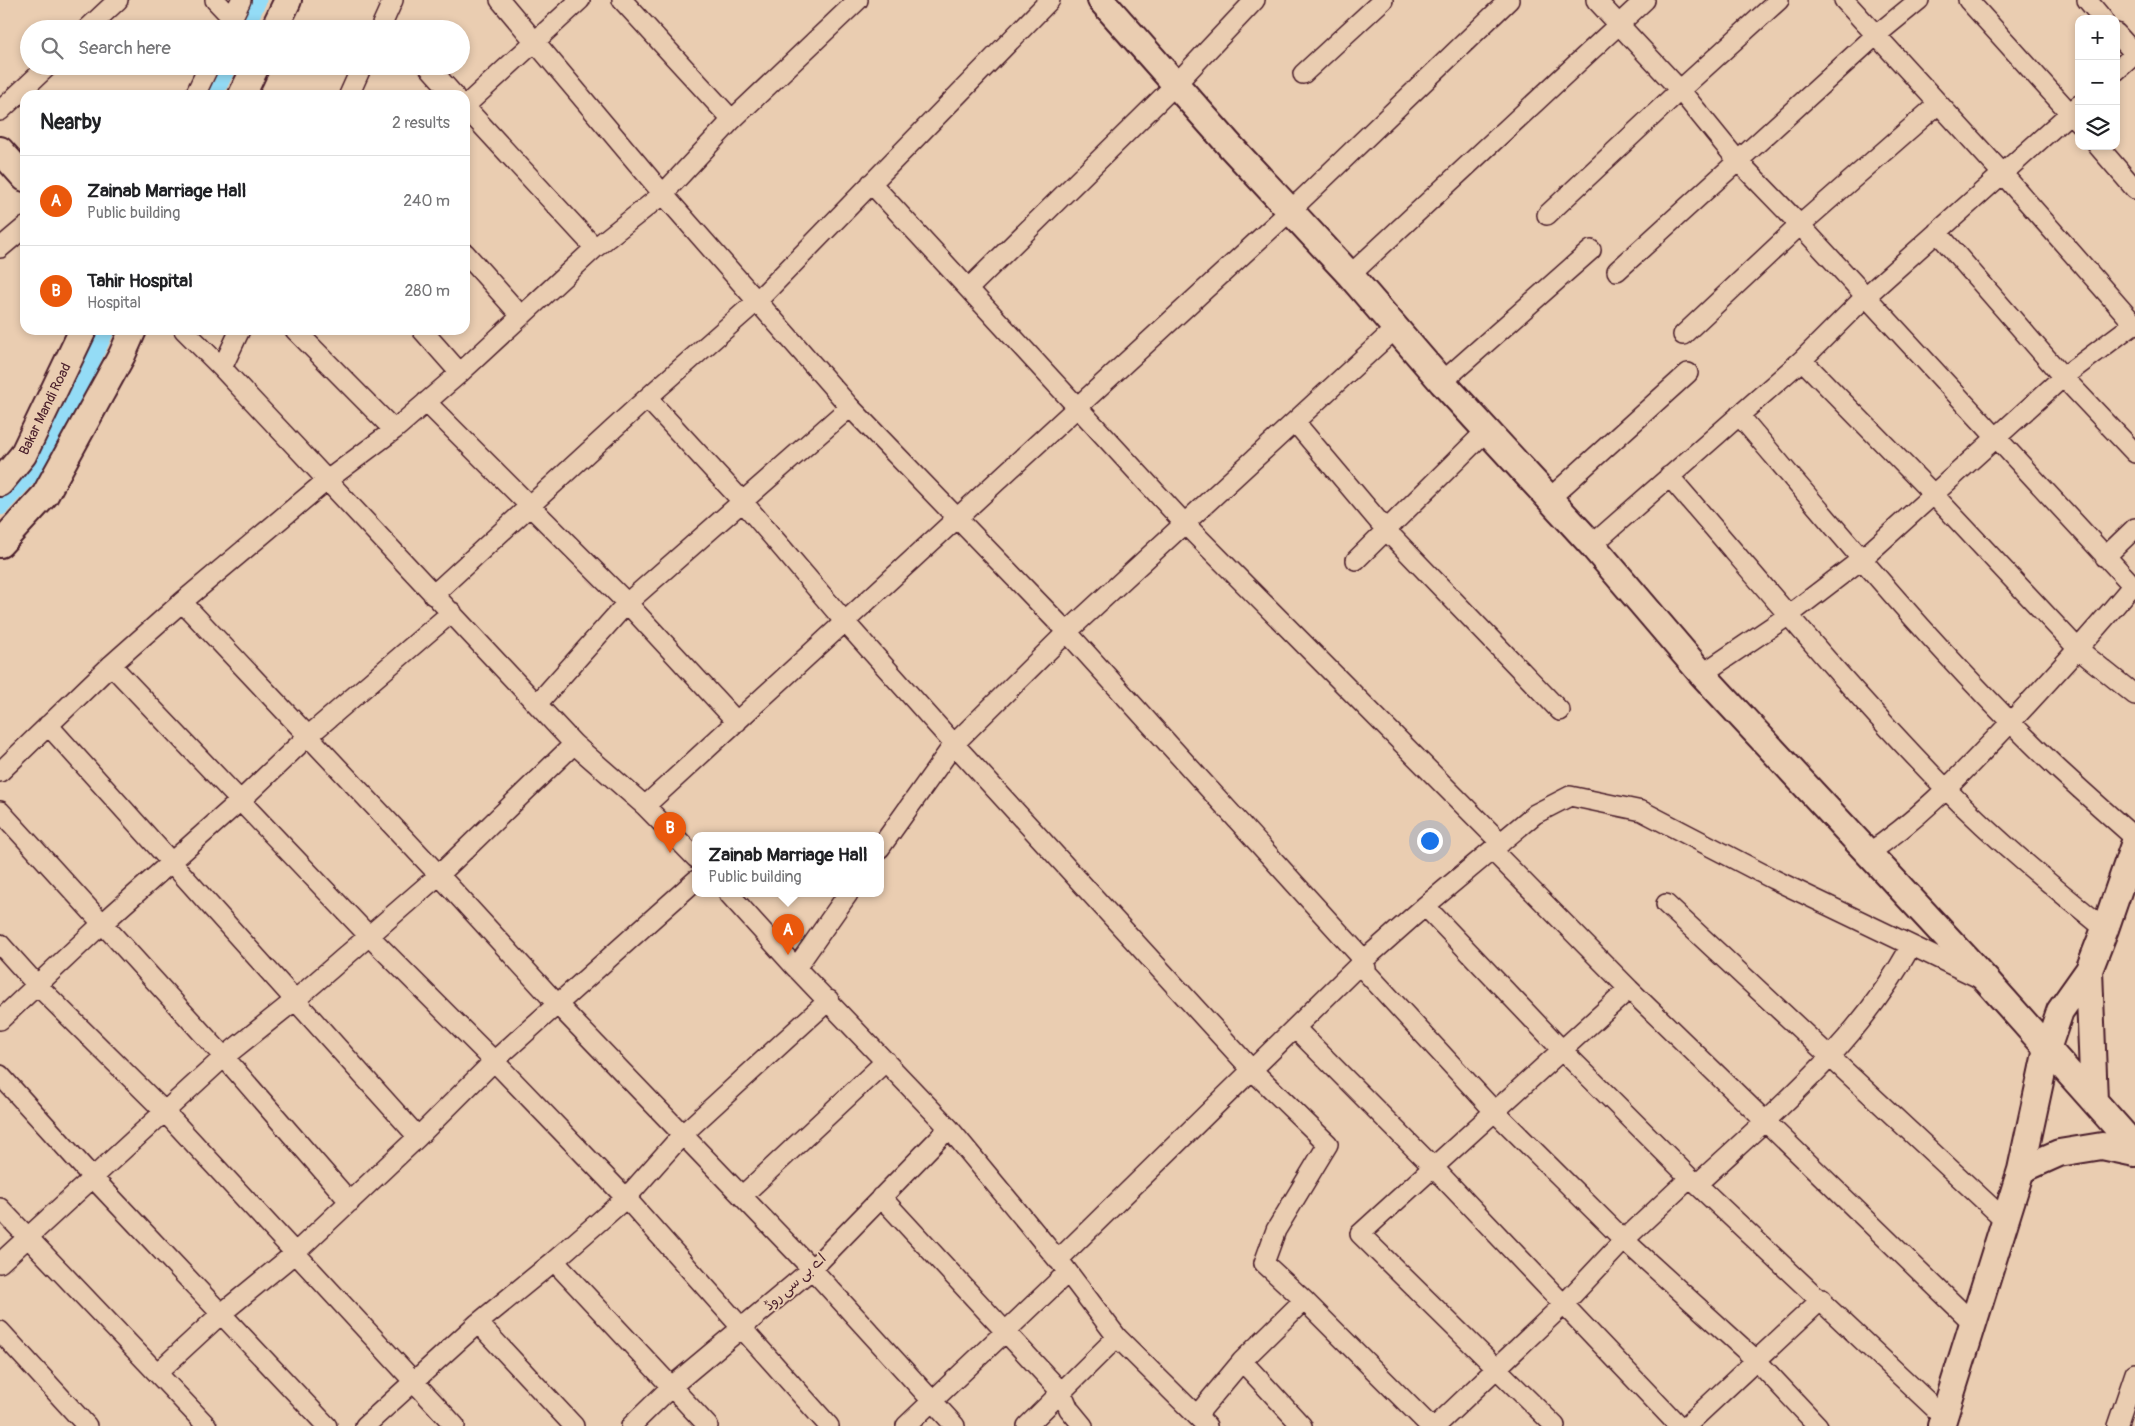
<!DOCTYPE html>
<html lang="en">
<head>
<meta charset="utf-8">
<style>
	body { margin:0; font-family:Pangolin,"Playpen Sans Arabic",sans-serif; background:#f6f6f6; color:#202124 }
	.controls { position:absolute; right:15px; top:15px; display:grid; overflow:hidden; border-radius:10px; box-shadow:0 2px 8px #0003 }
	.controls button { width:45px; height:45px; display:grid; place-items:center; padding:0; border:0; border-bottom:1px solid #e0e0e0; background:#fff; color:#202124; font:25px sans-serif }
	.you { position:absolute; left:1429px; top:840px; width:18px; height:18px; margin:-12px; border:4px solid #fff; border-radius:50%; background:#1a73e8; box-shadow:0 0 0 8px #1a73e833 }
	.badge { display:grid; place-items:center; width:32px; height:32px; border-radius:50%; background:#ea580c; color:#fff; font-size:16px; font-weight:700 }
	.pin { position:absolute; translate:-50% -41px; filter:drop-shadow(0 1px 2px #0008) }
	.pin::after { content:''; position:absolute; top:26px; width:18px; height:15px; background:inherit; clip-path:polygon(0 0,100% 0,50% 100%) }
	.popup { position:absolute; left:692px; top:832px; width:192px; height:65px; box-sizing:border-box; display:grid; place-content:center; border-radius:10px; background:#fff; filter:drop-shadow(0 1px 4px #0005); font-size:16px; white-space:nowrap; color:#757577 }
	.popup b { font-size:19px; color:#202124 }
	.popup::after { content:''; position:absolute; left:50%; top:100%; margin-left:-10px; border:10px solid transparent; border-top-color:#fff }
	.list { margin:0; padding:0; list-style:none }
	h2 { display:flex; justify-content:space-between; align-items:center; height:65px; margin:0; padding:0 20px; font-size:21px }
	h2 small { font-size:16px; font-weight:400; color:#757577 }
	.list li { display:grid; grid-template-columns:32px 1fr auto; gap:15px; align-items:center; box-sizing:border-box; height:90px; padding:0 20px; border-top:1px solid #e0e0e0 }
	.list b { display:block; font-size:19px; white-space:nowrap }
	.list p { margin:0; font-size:16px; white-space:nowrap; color:#757577 }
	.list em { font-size:16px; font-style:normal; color:#757577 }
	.icon { flex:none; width:28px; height:28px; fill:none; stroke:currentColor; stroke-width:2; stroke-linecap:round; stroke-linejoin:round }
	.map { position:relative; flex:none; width:2135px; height:1426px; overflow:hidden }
	.search { position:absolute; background:#fff; box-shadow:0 2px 8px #0003; left:20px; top:20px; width:450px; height:55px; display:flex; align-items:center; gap:12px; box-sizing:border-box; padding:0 18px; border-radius:28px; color:#757577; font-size:19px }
	.panel { position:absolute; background:#fff; box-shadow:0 2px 8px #0003; left:20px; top:90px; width:450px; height:245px; border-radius:15px }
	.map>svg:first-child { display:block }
</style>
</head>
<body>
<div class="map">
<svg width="2135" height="1426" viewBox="0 0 2135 1426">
	<rect width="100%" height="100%" fill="#eacdb1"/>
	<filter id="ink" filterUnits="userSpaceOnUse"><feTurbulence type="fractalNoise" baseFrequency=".02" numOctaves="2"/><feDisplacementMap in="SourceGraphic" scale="10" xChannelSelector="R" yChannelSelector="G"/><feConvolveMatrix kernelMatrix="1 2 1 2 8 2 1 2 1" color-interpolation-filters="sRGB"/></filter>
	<g filter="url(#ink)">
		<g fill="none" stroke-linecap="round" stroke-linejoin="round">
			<path stroke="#94dcf6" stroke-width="19" d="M 244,29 L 257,0
				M 213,95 L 227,66
				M 0,506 L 30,474 L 87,369 L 105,330"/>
			<g stroke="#4a1f2b" stroke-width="22">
				<path id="street" d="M 215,0 L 232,18
					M 500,0 L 663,194 L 850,407 L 1067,632 L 1364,960 L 1367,973 L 1496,1113 L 1624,1240 L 1756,1360 L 1818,1426
					M 622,0 L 732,120
					M 1596,0 L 1680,90 L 1737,160 L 1800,225 L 2135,588
					M 1844,0 L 2002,173 L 2135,325
					M 1968,0 L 2079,123
					M 2087,0 L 2103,19
					M 87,29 L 118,0
					M 227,29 L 241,0
					M 380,29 L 393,0
					M 2116,33 L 2135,54
					M 428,66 L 454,95
					M 2116,71 L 2135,54
					M 1303,74 L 1383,0
					M 195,95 L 209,66
					M 349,95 L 362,66
					M 465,106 L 580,0
					M 465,107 L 595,248
					M 0,111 L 48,66
					M 2098,146 L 2135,189
					M 871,183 L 1185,524 L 1501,843
					M 1547,215 L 1680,90 L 1779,0
					M 1937,232 L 2063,377 L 2135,453
					M 0,248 L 25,227
					M 465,253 L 521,316
					M 1617,271 L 1875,36 L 1919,0
					M 1350,275 L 1645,0
					M 969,288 L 1175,85 L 1255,0
					M 184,330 L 222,368 L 574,744 L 645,806 L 696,858
					M 295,330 L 394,430
					M 422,330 L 460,373
					M 1683,335 L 1800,225 L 1937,105
					M 1802,360 L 1933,494 L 2079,650 L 2135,695
					M 222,368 L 240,330
					M 1442,382 L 1591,250
					M 647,398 L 743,502 L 845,622 L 954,744 L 1252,1070 L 1328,1144 L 1276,1230 L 1264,1263 L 1304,1300 L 1242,1361 L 1197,1415
					M 426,402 L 627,603 L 737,722
					M 1739,415 C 1841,535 1942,658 2056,767 C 2082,791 2109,815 2135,838
					M 1295,422 L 1386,530 L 1560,711
					M 1669,476 C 1760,581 1849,690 1947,790 C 1996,840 2051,885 2105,929
					M 1550,498 L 1688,373
					M 1592,545 L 1802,360 L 1865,297 L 2079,105
					M 2105,557 L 2135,528
					M 1356,560 L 1487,430
					M 433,595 L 647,398 L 757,301 L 1050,0
					M 182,602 L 439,875 L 558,1005 L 812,1269 L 955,1426
					M 111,665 L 369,936 L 494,1061 L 626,1198 L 829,1426
					M 1702,674 L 1789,615 L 1862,559 L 2063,377 L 2135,323
					M 537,704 L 627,603 L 850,407
					M 48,725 L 418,1137
					M 0,772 L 111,665 L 182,602 L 326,481 L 394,430 L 460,373 L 595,248 L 663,194 L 732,120 L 858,0
					M 645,806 L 1290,211 L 1509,0
					M 0,811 L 224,1057 L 350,1202
					M 880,848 L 954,744 L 1067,632 L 1396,328
					M 1492,850 L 1629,989
					M 1867,854 C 1922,818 1965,770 2010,723 C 2052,678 2093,633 2132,586
					M 729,894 L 796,968
					M 848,894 L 796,968 L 949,1128 L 1058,1260 L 1364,960 L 1425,906 L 1535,814 L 1570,796 L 1642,811 L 1773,879 L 1979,978
					M 1666,904 L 2005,1220
					M 1425,906 L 1561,1049 L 1690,1178 L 1944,1417
					M 0,944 L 36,984 L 164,1111 L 455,1426
					M 0,1020 L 103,923 L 241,800 L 307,737 L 452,612
					M 1296,1029 L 1433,1167 L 1679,1426
					M 0,1075 L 94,1179 L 327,1426
					M 1697,1184 C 1779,1108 1856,1045 1911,946
					M 742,1196 L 886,1061
					M 881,1197 L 1062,1393 L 1069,1409 L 1083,1426
					M 0,1208 L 157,1373
					M 554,1261 L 708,1426
					M 0,1263 L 224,1057 L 294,1001 L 439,875 L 574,744
					M 1304,1300 L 1430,1426
					M 478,1323 L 574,1426
					M 0,1331 L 87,1426
					M 1117,1337 L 1207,1426
					M 1242,1361 L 1302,1426
					M 207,1426 L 157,1373 L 222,1313 L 294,1254 L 418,1137 L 494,1061 L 696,880
					M 365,1426 L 478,1323 L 554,1261 L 626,1198 L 683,1134 L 829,1000
					M 631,1426 L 672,1386 L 812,1269 L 949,1128
					M 906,1426 L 1068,1272
					M 1027,1426 L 1117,1337 L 1061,1263
					M 1436,1426 L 1564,1304 L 1624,1240 L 1690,1178
					M 1555,1426 L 1360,1234 L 1629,989 L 1973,1323
					M 1686,1426 L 1822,1299
					M 2117,1426 L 2135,1373"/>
			</g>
			<g stroke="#4a1f2b" stroke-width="30">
				<path id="secondary" d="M 1101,0 L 1232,148 L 1350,275 L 1442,382 L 1592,545 L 1702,674 L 1988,982 L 2135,1147
					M 274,29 L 288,0
					M 242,95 L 256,66
					M 0,150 L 25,178
					M 0,483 L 23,455 L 83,330
					M 0,544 L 45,495 L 122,355 L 133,330
					M 2089,970 L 2094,1101
					M 2021,1170 L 2059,1153 L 2102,1146 L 2135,1153
					M 1941,1426 L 2021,1170 L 2047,1049 L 2060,1011 L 2089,970 L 2105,929 L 2135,842"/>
			</g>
			<use href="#street" stroke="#eacdb1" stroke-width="19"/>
			<use href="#secondary" stroke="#eacdb1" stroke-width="26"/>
		</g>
	</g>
	<g text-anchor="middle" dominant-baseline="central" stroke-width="4" stroke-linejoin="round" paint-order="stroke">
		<g font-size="14" fill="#4a1f2b" stroke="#eacdb1">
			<text transform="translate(45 409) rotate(-64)">Bakar Mandi Road</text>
			<text transform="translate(795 1282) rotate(-42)">اے بی سی روڈ</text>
		</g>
	</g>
</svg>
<div class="controls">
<button>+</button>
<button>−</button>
<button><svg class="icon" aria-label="layers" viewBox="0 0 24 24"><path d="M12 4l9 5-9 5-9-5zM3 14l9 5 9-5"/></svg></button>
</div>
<div class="you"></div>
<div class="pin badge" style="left:788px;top:955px">A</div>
<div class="popup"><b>Zainab Marriage Hall</b>Public building</div>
<div class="pin badge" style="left:670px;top:853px">B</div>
<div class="search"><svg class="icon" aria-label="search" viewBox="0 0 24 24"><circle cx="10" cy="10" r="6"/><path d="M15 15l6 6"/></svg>Search here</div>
<section class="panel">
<h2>Nearby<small>2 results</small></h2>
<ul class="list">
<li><span class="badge">A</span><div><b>Zainab Marriage Hall</b><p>Public building</p></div><em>240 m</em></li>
<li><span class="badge">B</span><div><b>Tahir Hospital</b><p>Hospital</p></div><em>280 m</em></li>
</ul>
</section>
</div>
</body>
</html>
